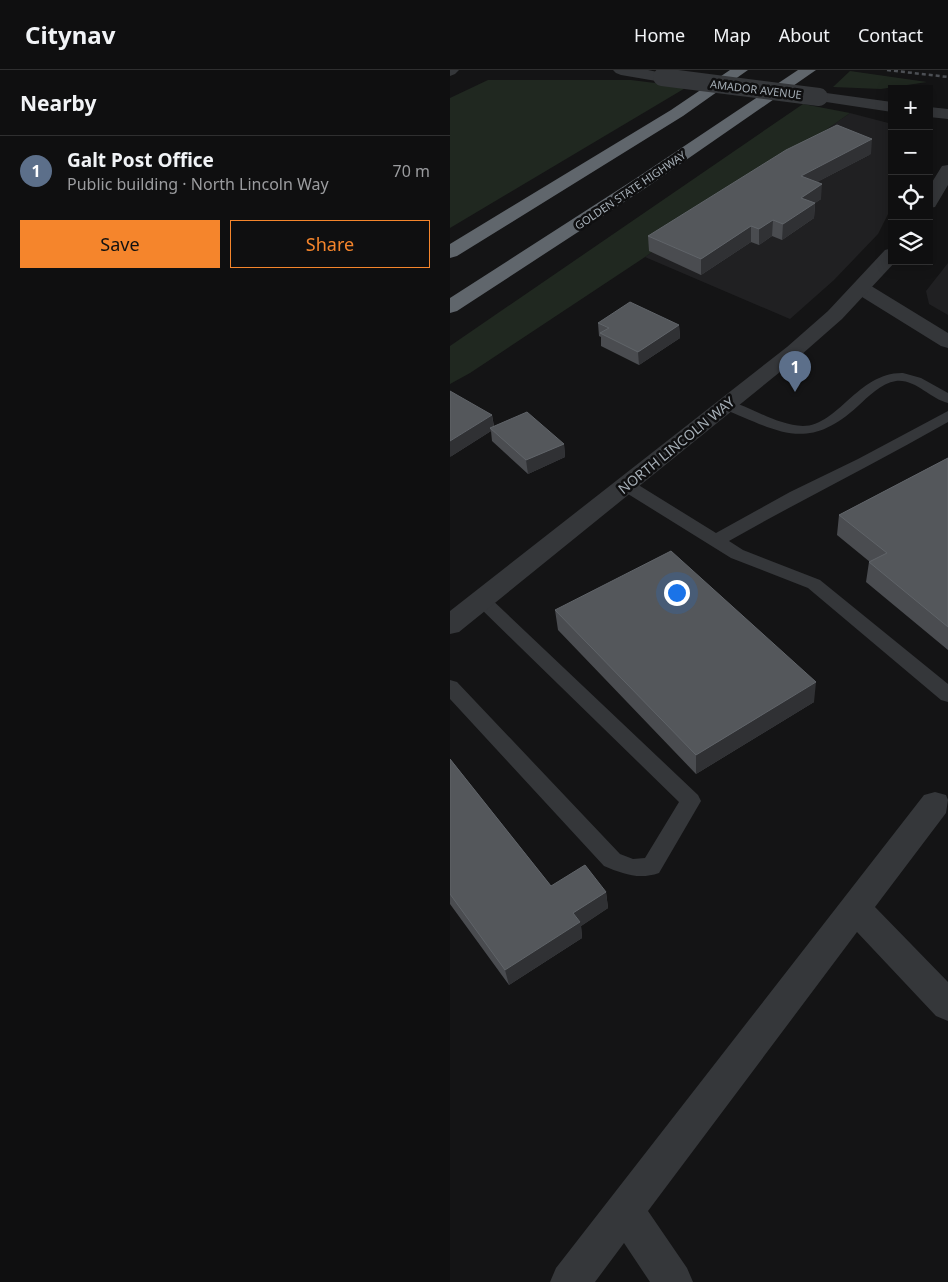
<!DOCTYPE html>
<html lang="en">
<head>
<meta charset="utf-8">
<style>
	body { margin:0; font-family:"Noto Sans",sans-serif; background:#1d1d1e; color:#f1f3f6 }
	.controls { position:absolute; right:15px; top:15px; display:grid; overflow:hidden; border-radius:0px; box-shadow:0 2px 12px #0003 }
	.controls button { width:45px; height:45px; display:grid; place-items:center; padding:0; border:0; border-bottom:1px solid #2f2f30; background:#0f0f10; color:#f1f3f6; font:25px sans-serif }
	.you { position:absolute; left:226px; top:522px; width:18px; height:18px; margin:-12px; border:4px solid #fff; border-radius:50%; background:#1a73e8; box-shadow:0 0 0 8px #1a73e833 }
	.badge { display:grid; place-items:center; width:32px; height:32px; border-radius:50%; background:#f5852c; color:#fff; font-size:16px; font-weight:700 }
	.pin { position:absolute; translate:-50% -41px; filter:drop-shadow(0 1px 2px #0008) }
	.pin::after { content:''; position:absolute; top:26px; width:18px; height:15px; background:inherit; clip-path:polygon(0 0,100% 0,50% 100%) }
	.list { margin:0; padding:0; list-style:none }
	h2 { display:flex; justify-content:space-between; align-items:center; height:65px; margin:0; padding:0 20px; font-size:21px }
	h2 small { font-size:16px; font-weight:400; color:#9b9c9f }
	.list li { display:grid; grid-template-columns:32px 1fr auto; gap:15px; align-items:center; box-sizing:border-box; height:70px; padding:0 20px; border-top:1px solid #2f2f30 }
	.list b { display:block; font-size:19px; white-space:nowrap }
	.list p { margin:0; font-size:16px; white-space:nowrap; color:#9b9c9f }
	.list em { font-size:16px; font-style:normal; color:#9b9c9f }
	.actions { display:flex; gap:10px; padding:15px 20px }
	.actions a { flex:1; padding:11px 0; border:1px solid #f5852c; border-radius:0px; text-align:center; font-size:18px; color:#f5852c }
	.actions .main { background:#f5852c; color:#111 }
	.icon { flex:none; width:28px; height:28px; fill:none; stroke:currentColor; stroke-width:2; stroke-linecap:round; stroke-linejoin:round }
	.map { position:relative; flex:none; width:498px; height:1212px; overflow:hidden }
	header { display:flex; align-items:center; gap:30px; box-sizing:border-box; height:70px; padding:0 25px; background:#0f0f10; border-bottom:1px solid #2f2f30 }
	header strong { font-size:24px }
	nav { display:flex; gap:28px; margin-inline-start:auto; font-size:18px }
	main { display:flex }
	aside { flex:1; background:#0f0f10 }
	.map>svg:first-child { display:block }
</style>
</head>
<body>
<header>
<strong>Citynav</strong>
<nav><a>Home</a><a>Map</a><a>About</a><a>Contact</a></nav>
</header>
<main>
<aside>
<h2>Nearby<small></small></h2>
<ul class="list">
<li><span class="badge" style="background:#5c6f8a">1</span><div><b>Galt Post Office</b><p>Public building · North Lincoln Way</p></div><em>70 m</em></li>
</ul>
<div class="actions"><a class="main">Save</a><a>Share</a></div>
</aside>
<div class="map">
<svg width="498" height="1212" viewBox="0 0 498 1212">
	<rect width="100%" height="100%" fill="#141415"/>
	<path fill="#202022" d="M 400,43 L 442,54 L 442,136 L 428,164 L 384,210 L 340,249 L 195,187 Z
		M 498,193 L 498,245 L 479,234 L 476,221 Z"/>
	<path fill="#202820" d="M 400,1 L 477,12 L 431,19 L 383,17 Z
		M 38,10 L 181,10 L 237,17 L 0,158 L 0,28 Z
		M 353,34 L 400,43 L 195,187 L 20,303 L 0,314 L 0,276 Z"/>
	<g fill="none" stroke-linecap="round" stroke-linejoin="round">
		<path fill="#35373a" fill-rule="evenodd" d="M 453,303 L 471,308 L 498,323 L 498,333 C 480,329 466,309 446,311 C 431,313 418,327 408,336 C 356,384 327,360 271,338 L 268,335 L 271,332 L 276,330 C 302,337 326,355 353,356 C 388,356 408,302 453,303 Z
			M 498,341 L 498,352 C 426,393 351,430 279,471 L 293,480 L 370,510 L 498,614 L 498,632 L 491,630 L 358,518 L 281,488 L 170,419 L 168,415 L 170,411 L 176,410 L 182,411 L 266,463 L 340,422 L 408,389 Z
			M 32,524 L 38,526 L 248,725 L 251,731 L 209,803 C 189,810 173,804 154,796 L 0,629 L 0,610 L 7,612 L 170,784 L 183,789 L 195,788 L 229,732 L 26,534 L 23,530 L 26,526 Z"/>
		<path fill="#35373a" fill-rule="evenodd" d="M 411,212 L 418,214 L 498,263 L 498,278 L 491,276 L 404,222 L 401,218 L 404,214 Z
			M 485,722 L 496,725 L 498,730 L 496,743 L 425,837 L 498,912 L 498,951 L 486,946 L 407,862 L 198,1141 L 237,1198 L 243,1212 L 200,1212 L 174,1173 L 145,1212 L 100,1212 L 106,1198 L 474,725 Z"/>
		<path fill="#35373a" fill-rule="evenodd" d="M 0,0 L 9,0 L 5,4 L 0,6 Z
			M 163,0 L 198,0 L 217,4 L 220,7 L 217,10 L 212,12 L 171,5 L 166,3 Z
			M 369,22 L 442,32 L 442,42 L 363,30 L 361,27 L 363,24 Z
			M 479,37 L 498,39 L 498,49 L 479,47 Z
			M 498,95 L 498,115 L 485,137 L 479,138 L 479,117 L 492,96 Z
			M 442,178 L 442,191 L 446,191 L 392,249 L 351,285 L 9,562 L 0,564 L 0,541 L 337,277 L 378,241 L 435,180 Z"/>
		<path fill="#60666c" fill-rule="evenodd" d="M 280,0 L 298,0 L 233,46 L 7,186 L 0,188 L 0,174 L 221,40 Z
			M 348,0 L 366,0 L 197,117 L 7,241 L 0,243 L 0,228 L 185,109 Z"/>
		<path stroke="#4c4f54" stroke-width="2.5" stroke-dasharray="4 3" stroke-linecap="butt" d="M 437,0 L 498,7"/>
		<path stroke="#35373a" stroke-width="18" d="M 212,7 L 369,27"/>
	</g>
	<path fill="#4a4c50" d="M 421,84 L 367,112 L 371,129 L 365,133 L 364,148 L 332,170 L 322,166 L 309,175 L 301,172 L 251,205 L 199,181 L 198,166 Z
		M 148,253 L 229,255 L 230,268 L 189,295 L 151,276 L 151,267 L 149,266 Z
		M 42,345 L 44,356 L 114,374 L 115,387 L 78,404 L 42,371 L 41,361 L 0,387 Z
		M 498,388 L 498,580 L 416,512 L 419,492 L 420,492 L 387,465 L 389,445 Z
		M 105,540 L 364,632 L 246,704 L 108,560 Z
		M 0,689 L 101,816 L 156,822 L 158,838 L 131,856 L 132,868 L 59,915 L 0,834 Z"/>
	<path fill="#303134" d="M 422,69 L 421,84 L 350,121 L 351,106 Z
		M 372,114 L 371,129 L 365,133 L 364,148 L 332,170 L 333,154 L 351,128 Z
		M 323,150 L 322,166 L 309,175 L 309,159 Z
		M 301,156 L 301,172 L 251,205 L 251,189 Z
		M 229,255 L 230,268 L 189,295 L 188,282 Z
		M 42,345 L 44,359 L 40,358 L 41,361 L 0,387 L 0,371 Z
		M 114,374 L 115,387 L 78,404 L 76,390 Z
		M 366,612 L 364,632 L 246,704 L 246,685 Z
		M 156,822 L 158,838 L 131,856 L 132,868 L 59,915 L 55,900 L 123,843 Z"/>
	<path fill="#54575b" stroke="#606469" d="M 387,55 L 422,69 L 351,106 L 372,114 L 351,128 L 365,133 L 333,154 L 323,150 L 309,159 L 301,156 L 251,189 L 198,166 L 336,80 Z
		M 180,232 L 229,255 L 188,282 L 150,263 L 159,258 L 148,253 Z
		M 0,321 L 42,345 L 0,371 Z
		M 77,342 L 114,374 L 76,390 L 40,358 Z
		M 498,388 L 498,557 L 419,492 L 437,483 L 389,445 Z
		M 221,481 L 366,612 L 246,685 L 105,540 Z
		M 0,689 L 101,816 L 135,795 L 156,822 L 123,843 L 130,852 L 55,900 L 0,824 Z"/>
	<g text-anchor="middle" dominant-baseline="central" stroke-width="5" stroke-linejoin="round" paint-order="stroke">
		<g font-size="11" fill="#a5aeb6" stroke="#0f0f10">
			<text transform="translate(306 19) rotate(7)">AMADOR AVENUE</text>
			<text transform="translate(180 120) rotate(-34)">GOLDEN STATE HIGHWAY</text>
		</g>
		<g font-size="14" fill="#a5aeb6" stroke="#0f0f10">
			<text transform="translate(226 375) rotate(-39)">NORTH LINCOLN WAY</text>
		</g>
	</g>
</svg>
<div class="controls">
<button>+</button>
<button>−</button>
<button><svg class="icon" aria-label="locate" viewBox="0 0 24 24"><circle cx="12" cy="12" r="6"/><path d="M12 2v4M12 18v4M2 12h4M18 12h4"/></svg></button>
<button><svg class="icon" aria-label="layers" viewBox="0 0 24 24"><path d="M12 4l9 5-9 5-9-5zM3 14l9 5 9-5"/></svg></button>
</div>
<div class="you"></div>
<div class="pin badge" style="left:345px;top:322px;background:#5c6f8a">1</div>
</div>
</main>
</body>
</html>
